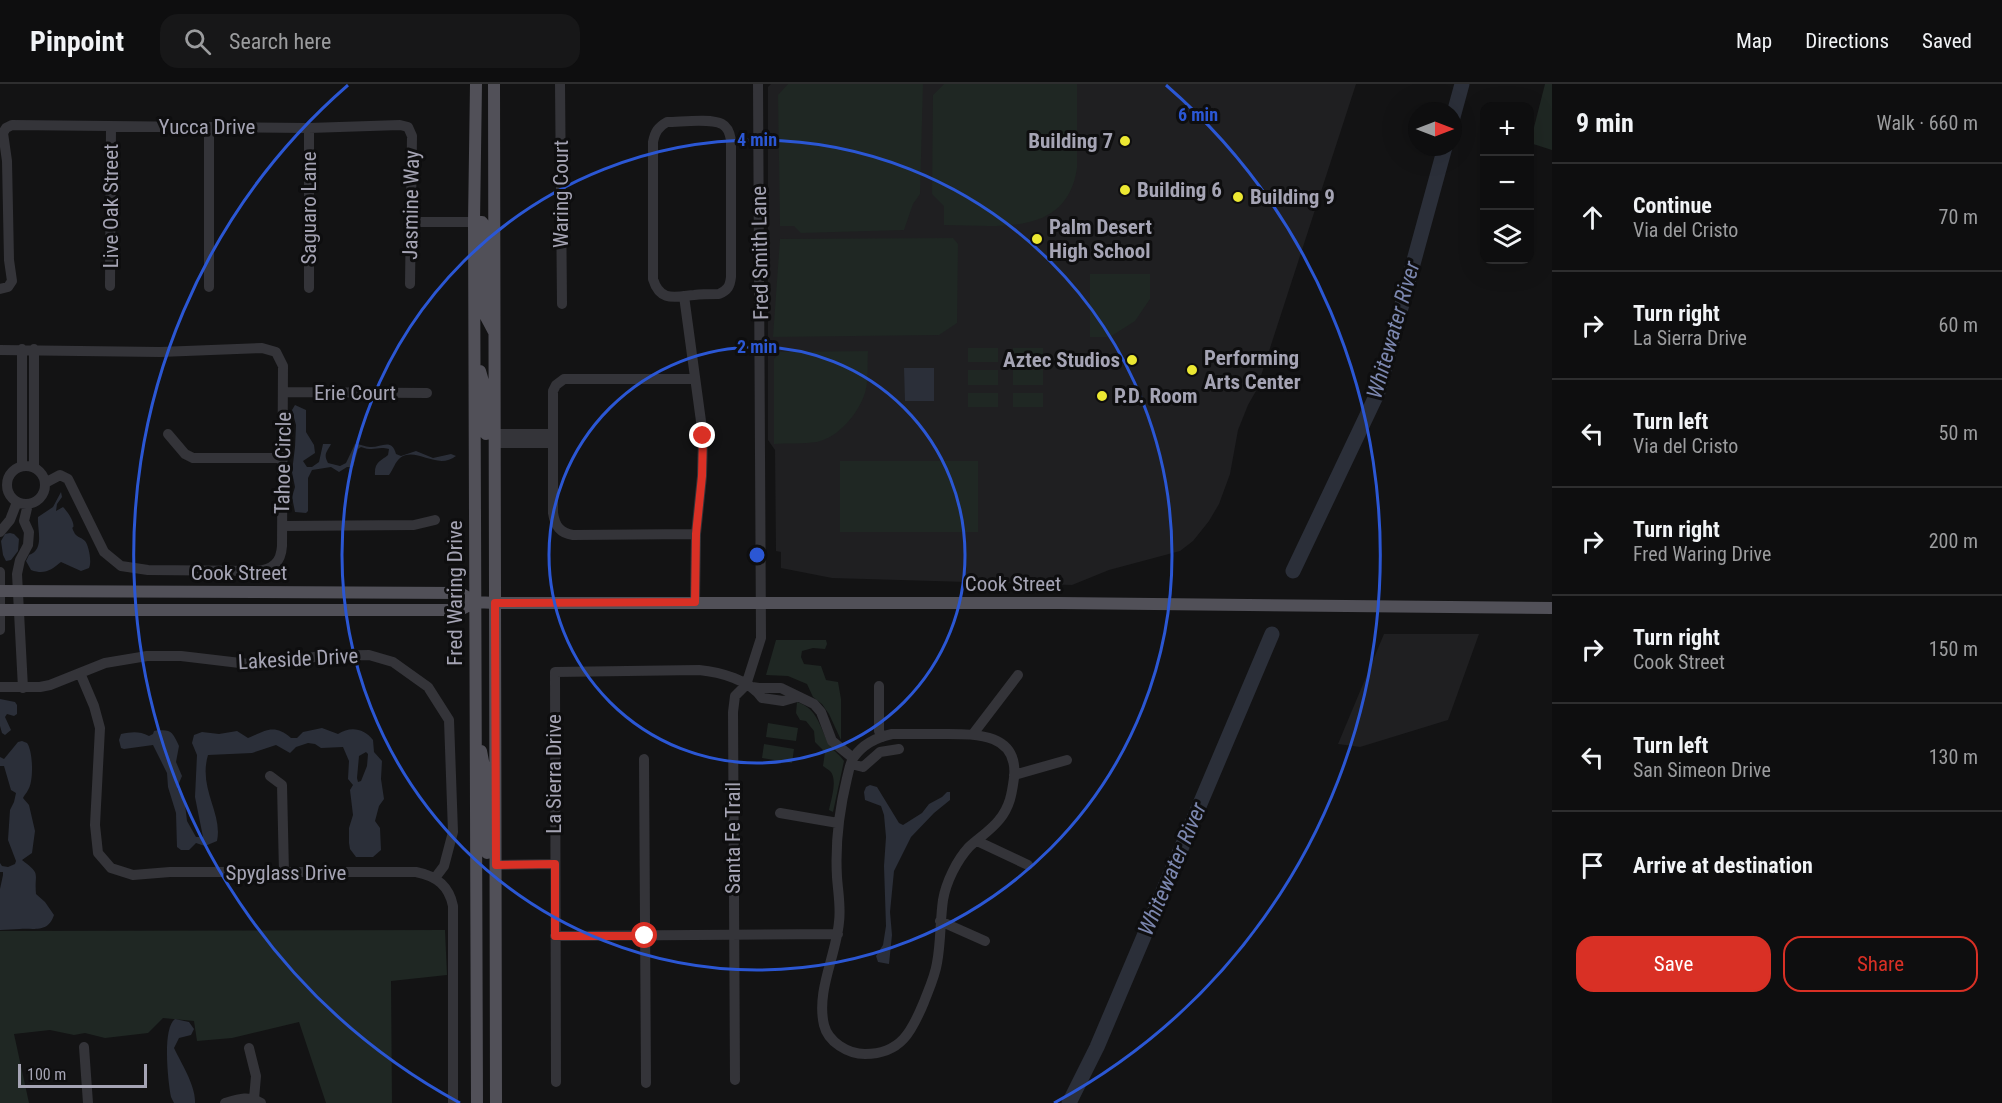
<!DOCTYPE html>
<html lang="en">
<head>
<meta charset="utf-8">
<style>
	body { margin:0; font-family:"Roboto Condensed",sans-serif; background:#171718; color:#f1f3f6 }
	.controls { position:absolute; right:18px; top:18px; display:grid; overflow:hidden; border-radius:12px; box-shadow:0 6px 24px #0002 }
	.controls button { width:54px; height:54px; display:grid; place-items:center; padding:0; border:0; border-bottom:2px solid #2e2e2f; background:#0e0e0f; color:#f1f3f6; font:30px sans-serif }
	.compass { position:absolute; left:1408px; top:18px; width:54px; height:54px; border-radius:50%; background:#0e0e0f; box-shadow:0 6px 24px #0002; rotate:90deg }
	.scale { position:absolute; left:18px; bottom:15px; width:129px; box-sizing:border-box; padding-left:6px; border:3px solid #a5a4b4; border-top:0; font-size:16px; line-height:21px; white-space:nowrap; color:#a5a4b4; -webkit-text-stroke:4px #0e0e0f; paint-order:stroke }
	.stop { position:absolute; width:18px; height:18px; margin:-14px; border:4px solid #d93025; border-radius:50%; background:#fff }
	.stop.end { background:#d93025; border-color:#fff; box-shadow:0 2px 6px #0008 }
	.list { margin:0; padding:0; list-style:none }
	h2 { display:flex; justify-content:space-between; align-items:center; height:78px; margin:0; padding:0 24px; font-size:26px }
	h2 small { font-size:20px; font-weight:400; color:#9b9c9e }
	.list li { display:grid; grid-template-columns:39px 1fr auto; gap:18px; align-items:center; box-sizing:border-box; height:108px; padding:0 24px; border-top:2px solid #2e2e2f }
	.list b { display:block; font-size:22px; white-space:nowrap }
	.list p { margin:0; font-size:20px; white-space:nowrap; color:#9b9c9e }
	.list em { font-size:20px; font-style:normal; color:#9b9c9e }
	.actions { display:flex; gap:12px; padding:18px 24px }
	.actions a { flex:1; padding:14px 0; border:2px solid #d93025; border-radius:18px; text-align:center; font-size:21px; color:#d93025 }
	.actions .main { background:#d93025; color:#fff }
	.icon { flex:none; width:33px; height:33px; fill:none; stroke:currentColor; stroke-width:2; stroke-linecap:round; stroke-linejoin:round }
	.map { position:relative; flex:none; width:1552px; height:1019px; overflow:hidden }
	header { display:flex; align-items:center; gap:36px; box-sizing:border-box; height:84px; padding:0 30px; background:#0e0e0f; border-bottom:2px solid #2e2e2f }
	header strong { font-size:28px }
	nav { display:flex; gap:33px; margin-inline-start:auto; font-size:21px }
	.search { width:420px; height:54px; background:#171718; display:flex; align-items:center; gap:15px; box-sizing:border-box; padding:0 21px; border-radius:18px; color:#9b9c9e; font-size:22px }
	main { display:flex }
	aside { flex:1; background:#0e0e0f }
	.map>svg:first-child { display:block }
</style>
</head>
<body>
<header>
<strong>Pinpoint</strong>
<div class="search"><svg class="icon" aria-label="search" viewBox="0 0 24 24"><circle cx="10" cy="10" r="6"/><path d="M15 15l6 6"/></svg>Search here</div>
<nav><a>Map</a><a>Directions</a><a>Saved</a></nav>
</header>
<main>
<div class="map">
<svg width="1552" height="1019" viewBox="0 0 1552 1019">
	<rect width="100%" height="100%" fill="#131314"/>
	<path fill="#1f1f21" d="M 771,0 L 1356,0 L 1256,307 L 1248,321 L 1238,346 L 1230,390 L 1219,420 L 1209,437 L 1193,457 L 1180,467 L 1109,486 L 1072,501 L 832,494 L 781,484 L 781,468 L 776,467 L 775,366 L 768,356 L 768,3 Z
		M 1384,550 L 1479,550 L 1448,636 L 1360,663 L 1338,660 Z"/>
	<path fill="#1f2723" d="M 788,0 L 923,0 L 920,110 L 913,120 L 904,146 L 801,149 L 794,142 L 780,142 L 778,11 Z
		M 944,0 L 1077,0 L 1077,84 C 1067,154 996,141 944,141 L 944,122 L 932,110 L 933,11 Z
		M 1545,0 L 1552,0 L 1552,66 L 1530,59 Z
		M 953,154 L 958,160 L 957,239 L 939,251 L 773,253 L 780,155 Z
		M 1090,190 L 1150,190 L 1150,215 L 1135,237 L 1110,253 L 1090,253 Z
		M 968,264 L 998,264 L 998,278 L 968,278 Z
		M 1013,264 L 1043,264 L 1043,278 L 1013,278 Z
		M 868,267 C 867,281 869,296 865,309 C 858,330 839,353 817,358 C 803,360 788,359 774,360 L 774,275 L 780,268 Z
		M 968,286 L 998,286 L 998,301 L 968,301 Z
		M 1013,286 L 1043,286 L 1043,301 L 1013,301 Z
		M 968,309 L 998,309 L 998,323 L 968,323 Z
		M 1013,309 L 1043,309 L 1043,323 L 1013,323 Z
		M 840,377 L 978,377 L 978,448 L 840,448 Z
		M 776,556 L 826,556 L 827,560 L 825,565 L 813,564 L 802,567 L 801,573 L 804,580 L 821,582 L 826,596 L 838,598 L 841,615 L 841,656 L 829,630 L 822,620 L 813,613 L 807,600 L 788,592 L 766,591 Z
		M 797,618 C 819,625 820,646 831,663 C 835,668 840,671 844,677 L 833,728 L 829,726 C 831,716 838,695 830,687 C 828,685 825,684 823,682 L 825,668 L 815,658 L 814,647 L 806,637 L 800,636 L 796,629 Z
		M 768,639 L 798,644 L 796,657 L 766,653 Z
		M 764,660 L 794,665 L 792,679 L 762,674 Z
		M 445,846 L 447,891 L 391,897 L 392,1019 L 326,1019 L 299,938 L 232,954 L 197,957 L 194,937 L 163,934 L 148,949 L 105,954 L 85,949 L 74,951 L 50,946 L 14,950 L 29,1019 L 0,1019 L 0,847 Z"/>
	<path fill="#2b2f39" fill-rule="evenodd" d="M 904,284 L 934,284 L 934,317 L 905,317 Z
		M 295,321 L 306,326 L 306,348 L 314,361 L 315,369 L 303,377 L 307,383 L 312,383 L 319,378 L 323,360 L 331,360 C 327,368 323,370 328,379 L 340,382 L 346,379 L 355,360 C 361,360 365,363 370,363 C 380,364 392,353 396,370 L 401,372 L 416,367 L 433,374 L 451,370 L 456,372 C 437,387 416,362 400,374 C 395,378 393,386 389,391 L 375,391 C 374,378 381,377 388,371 L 389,365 C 376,362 375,368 361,363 L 358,365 L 353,383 L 347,383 L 339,388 L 331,383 L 312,386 L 308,394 L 308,427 L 306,429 L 295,428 L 292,413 L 295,403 L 292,388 L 295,363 L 296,341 L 292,326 Z
		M 61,408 L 62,413 L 57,420 L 56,427 L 63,423 C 66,426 72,434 73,439 C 75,447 70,440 74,448 C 76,453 81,453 85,457 C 89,462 92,478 89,484 L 81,487 L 61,478 C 51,486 45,491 31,486 L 26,477 L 29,471 C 45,465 37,446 38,433 L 53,423 Z
		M 10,449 L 14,450 L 19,455 L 18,467 L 11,476 L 6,477 L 3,471 L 1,457 L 5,450 Z
		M 0,615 L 15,618 L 17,621 L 17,630 L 14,632 L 7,630 L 5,633 L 11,646 L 5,651 L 2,649 L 0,642 Z
		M 322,644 L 338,650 C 350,642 364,644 373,656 L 374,668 L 382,677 L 381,695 L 384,715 L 379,722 L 375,737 L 380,744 L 381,766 L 373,773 L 356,773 L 350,765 L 349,759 L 349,744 L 353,731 L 350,706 L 353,701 L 348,695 L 349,677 L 343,663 L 321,664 L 315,660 L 308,659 L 296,663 L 290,669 L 276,661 L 252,669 L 208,671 C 198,705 223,729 217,757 L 205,762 L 196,759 L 189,766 L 181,766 L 177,763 L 176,729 L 168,703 L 167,689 L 153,661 L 124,665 L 121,664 L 119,656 L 121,650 C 132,648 139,647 149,652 L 153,650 L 154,647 C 171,645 172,647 179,662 L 176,678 L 182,692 L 177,704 L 185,720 L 187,737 L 196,753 L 203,753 L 195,713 L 197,671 L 192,659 L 194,651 L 202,648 L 219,650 L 237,647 L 248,654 C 265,647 274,639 291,654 L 297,654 L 303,648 ZM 366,668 L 368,670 L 367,682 L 361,697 L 358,698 L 357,694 L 359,672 Z
		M 22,657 L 27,659 C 33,667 34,697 28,706 C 27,709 24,711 23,714 L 29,721 L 35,747 L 32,769 L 22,776 C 42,791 34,788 36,810 L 45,818 L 54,831 C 48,849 35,844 20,845 C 13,845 7,846 0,846 L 0,805 L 3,791 L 3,788 L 0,788 L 0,779 L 2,782 L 8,783 L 15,780 L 16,777 L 8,756 L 10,726 L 14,718 L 16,709 L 11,706 L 4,682 L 0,682 L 0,673 L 4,675 L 18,658 Z
		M 870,701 L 877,703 L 899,739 L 903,741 L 922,729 L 929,720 L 942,713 L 947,708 L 950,708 L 950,716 L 934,729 L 911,753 L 894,787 L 890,828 L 892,851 L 889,880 L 878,878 L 876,872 L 883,861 L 886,842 L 884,782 L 886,753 L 884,731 L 881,722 L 865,716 L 864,708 L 866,703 Z
		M 175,935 L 189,938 L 194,945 L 191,951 L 179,954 L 174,964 C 181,979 196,1002 195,1019 L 174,1019 L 171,1013 C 168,998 162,944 175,935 Z"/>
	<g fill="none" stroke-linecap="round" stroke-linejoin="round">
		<path stroke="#2b2f39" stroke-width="15" d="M 1453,33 L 1462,0
			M 1293,487 L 1378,308 L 1445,63
			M 1069,1019 L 1097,963 L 1272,550"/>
		<path stroke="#343439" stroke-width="10" d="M 560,0 L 562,220
			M 667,38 C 681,38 711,34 722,40 C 728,43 730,50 731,56 L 731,193 C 730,202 728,206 719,210 C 711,210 702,210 694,211 C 674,213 660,218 653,195 L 653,58 C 655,48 658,43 667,38 Z
			M 209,43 L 209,203
			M 410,138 L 474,138
			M 110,202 L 111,43
			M 309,204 L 309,44
			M 0,205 L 8,203 L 12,197 L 9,176 L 7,77 L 3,49 L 6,44 L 12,41 L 309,44 L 400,41 L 408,43 L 412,52 L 410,200
			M 684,212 L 703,352 L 702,392 L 696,450 L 695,518
			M 34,265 L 34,383
			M 0,266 L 160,268 L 262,264 L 276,268 L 283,282 L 282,462 C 281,478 273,486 256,487 L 148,486 L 121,482 L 104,468 L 68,395 L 60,391 L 45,399
			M 695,295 L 564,295 L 556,301 L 553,307 L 553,429 C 555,442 560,449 573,451 L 696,450
			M 283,308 L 427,309
			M 168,350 L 185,370 L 193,374 L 282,374
			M 494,350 L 552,350
			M 494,359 L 552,359
			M7 401a19 19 0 1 1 38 0a19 19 0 1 1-38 0Z
			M 22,382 L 22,265
			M 282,442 L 414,441 L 435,436
			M 0,448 L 10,436 L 17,418
			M 0,488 L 0,546
			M 80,589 L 94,622 L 100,644 L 95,741 L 98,769 L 111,784 L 133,791 L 170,788 L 416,788 C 437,792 449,802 453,822 L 453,1019
			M 879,602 L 879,647 L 882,653
			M 0,603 L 40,603 L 50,601 L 105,579 L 147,572 L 181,572 L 257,581 L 270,581 L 320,572 L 369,571 L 393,578 L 428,603 L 449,636 L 453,748 L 444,782 L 435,794
			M 752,603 L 759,604 L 781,604 L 814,620 L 821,628 L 832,657 L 853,674
			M 23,604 L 17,490 L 20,476 L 28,461 L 29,448 L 24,437 L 28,420
			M 892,650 C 909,650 926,650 942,650 C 974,650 1019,648 1014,694 C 1012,709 1010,723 999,736 C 991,746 979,754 969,763 C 957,776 946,798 943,816 C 940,837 941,858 937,879 C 935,892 929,905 924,918 C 912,947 901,970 865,970 C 848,970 828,958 824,941 C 816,907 836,872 839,838 C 841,823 838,808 837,793 C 835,759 839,727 847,694 C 849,687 850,678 854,673 C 863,660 878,653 892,650 Z
			M 973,650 L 1018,591
			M 644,675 L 646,999
			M 851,680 L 863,683 L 880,668 L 899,665
			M 1014,691 L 1067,676
			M 270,692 L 282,701 L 284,789
			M 780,729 L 838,739
			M 977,757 L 1028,781
			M 496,781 L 555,780
			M 940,837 L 985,857
			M 555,852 L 838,850
			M 84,963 L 88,1019
			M 249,964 L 256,992 L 254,1015
			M 735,996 L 733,628 L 735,612 L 746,601 L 761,554 L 758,0
			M 556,998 L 555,588 L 699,586 C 720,588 750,596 762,614 L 783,617 L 797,613
			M 225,1019 C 238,1015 249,1011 261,1019"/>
		<path stroke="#515058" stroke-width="12" d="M 476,0 L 474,138 L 477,1019
			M 494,0 L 496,1019
			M 474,138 L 482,138 L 485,142 L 486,233 L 494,248
			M 480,287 L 484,301 L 486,350
			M 0,507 L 460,509 L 475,518 L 495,519 L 1059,519 L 1552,524
			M 0,526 L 460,526 L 475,518
			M 481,667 L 487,698 L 487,769"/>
	</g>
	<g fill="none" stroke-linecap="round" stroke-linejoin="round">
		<path stroke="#d93025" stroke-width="8" d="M 645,852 L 555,852 L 555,780 L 496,781 L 495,519 L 695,518 L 696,450 L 702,392 L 703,352"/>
	</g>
	<g fill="none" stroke="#2b57d4" stroke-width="3">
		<circle cx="757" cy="471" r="208"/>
		<circle cx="757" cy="471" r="415"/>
		<path d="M460 1019A623 623 0 0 1 348 1M1166 1A623 623 0 0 1 1054 1019"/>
	</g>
	<g fill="#ece832" stroke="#0e0e0f" stroke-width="2">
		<circle cx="1125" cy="57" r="6"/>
		<circle cx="1125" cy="106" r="6"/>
		<circle cx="1238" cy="113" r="6"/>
		<circle cx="1037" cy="155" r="6"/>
		<circle cx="1132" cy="276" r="6"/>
		<circle cx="1192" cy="286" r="6"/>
		<circle cx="1102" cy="312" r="6"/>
	</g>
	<g text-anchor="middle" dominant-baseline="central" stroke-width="6" stroke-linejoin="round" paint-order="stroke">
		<g font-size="21" fill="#a5a4b4" stroke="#0e0e0f">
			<text x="207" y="43">Yucca Drive</text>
			<text transform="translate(561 110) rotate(-90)">Waring Court</text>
			<text transform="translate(411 121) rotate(-89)">Jasmine Way</text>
			<text transform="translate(111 122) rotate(-90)">Live Oak Street</text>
			<text transform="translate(309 124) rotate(-90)">Saguaro Lane</text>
			<text transform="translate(760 169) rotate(-91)">Fred Smith Lane</text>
			<text x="355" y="309">Erie Court</text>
			<text transform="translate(283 379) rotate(-89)">Tahoe Circle</text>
			<text x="239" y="489">Cook Street</text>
			<text x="1013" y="500">Cook Street</text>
			<text transform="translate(455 509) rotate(-90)">Fred Waring Drive</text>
			<text transform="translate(298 575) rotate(-3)">Lakeside Drive</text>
			<text transform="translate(554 690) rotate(-90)">La Sierra Drive</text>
			<text transform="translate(733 754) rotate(-90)">Santa Fe Trail</text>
			<text x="286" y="789">Spyglass Drive</text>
		</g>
		<g font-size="21" font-weight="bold" fill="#a5a4b4" stroke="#0e0e0f" text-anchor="start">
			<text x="1113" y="57" text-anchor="end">Building 7</text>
			<text x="1137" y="106">Building 6</text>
			<text x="1250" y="113">Building 9</text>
			<text x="1049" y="143">Palm Desert<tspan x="1049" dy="24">High School</tspan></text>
			<text x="1204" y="274">Performing<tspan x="1204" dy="24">Arts Center</tspan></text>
			<text x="1120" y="276" text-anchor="end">Aztec Studios</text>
			<text x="1114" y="312">P.D. Room</text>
		</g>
		<g font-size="22" font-style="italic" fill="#7c87af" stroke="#0e0e0f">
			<text transform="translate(1393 246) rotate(-74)">Whitewater River</text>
			<text transform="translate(1172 785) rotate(-67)">Whitewater River</text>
		</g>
	</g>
	<circle cx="757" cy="471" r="9" fill="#2b57d4" stroke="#0e0e0f" stroke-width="3"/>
	<g font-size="18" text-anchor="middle" font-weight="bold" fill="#2b57d4" stroke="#0e0e0f" stroke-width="6" stroke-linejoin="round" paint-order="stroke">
		<text x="1198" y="37">6 min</text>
		<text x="757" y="62">4 min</text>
		<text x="757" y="269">2 min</text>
	</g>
</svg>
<div class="controls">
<button>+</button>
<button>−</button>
<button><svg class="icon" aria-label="layers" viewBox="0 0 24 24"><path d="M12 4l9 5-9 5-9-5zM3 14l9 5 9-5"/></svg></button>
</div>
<svg class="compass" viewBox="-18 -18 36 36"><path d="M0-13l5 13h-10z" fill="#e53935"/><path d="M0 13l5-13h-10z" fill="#9b9c9e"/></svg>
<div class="scale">100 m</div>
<div class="stop" style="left:645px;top:852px"></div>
<div class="stop end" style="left:703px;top:352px"></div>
</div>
<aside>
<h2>9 min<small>Walk · 660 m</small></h2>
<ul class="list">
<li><svg class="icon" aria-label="ahead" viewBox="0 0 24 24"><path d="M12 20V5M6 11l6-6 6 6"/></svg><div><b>Continue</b><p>Via del Cristo</p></div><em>70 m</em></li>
<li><svg class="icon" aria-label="right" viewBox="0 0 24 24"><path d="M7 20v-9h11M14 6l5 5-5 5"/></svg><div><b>Turn right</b><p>La Sierra Drive</p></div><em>60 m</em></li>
<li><svg class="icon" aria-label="left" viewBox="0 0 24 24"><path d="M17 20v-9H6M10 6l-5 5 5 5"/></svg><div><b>Turn left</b><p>Via del Cristo</p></div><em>50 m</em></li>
<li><svg class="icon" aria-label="right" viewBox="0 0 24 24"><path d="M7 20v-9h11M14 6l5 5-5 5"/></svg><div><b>Turn right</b><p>Fred Waring Drive</p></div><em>200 m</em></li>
<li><svg class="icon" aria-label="right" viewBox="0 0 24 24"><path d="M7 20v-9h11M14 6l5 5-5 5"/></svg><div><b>Turn right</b><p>Cook Street</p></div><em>150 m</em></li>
<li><svg class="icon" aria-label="left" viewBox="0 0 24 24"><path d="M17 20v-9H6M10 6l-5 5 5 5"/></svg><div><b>Turn left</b><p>San Simeon Drive</p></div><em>130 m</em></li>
<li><svg class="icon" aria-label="arrive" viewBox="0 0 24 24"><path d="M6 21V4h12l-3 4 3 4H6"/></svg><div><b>Arrive at destination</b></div></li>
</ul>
<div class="actions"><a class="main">Save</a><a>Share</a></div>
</aside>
</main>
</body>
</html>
